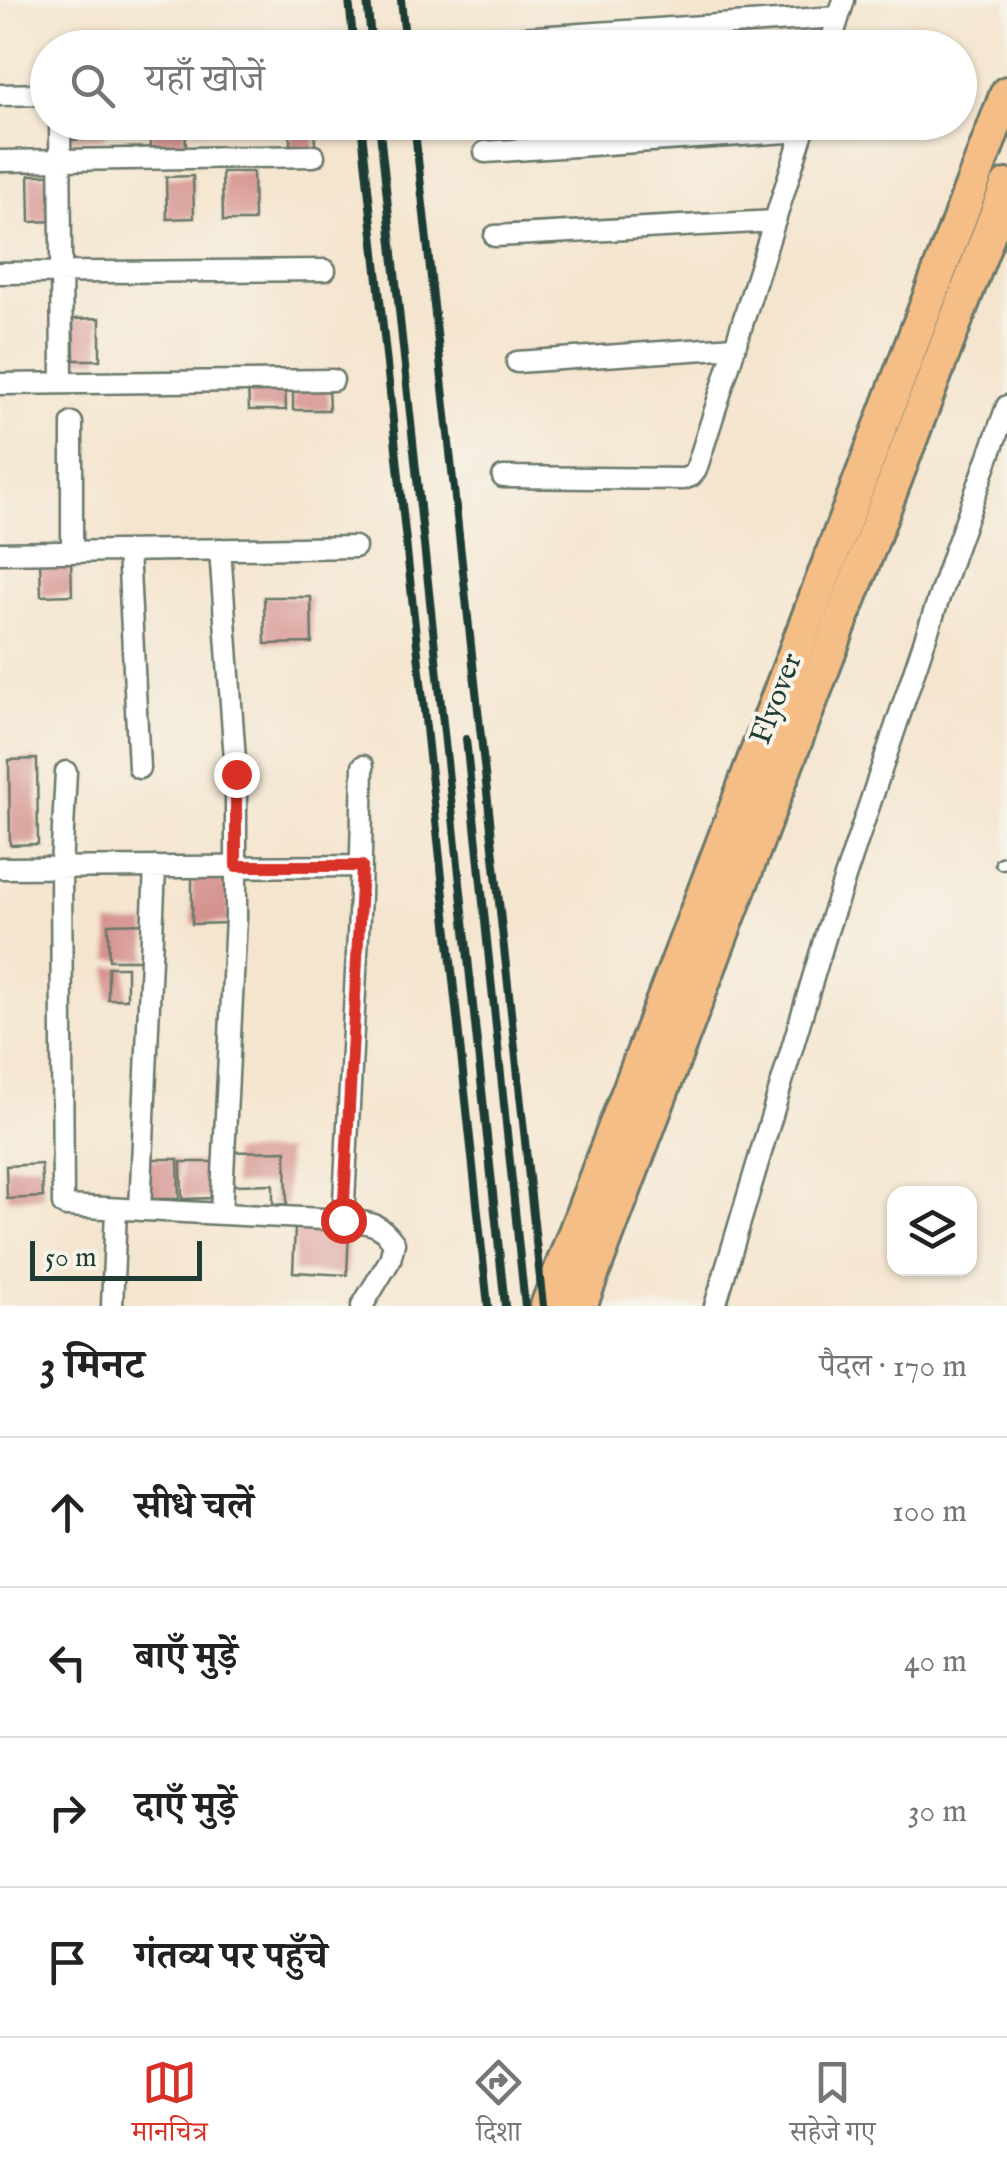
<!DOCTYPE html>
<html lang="hi">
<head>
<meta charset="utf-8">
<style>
	body { margin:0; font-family:"IM FELL English","Noto Serif Devanagari",serif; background:#f6f6f6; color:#222 }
	.controls { position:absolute; right:30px; bottom:30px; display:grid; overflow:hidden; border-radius:20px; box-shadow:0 2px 8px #0004 }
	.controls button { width:90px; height:90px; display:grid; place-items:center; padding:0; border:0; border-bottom:2px solid #e0e0e0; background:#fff; color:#222; font:50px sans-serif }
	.scale { position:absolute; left:30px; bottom:25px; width:172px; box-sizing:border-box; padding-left:10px; border:5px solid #1f3d34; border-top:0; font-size:28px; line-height:35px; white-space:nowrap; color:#1f3d34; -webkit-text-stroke:8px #f7f3e8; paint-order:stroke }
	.stop { position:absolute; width:30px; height:30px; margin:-22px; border:8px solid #d93025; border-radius:50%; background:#fff }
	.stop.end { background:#d93025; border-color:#fff; box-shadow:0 2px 10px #0008 }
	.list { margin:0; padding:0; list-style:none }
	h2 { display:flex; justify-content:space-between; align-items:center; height:130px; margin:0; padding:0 40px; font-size:42px }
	h2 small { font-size:32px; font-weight:400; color:#767676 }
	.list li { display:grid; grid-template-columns:65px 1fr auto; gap:30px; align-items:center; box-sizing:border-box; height:150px; padding:0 40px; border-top:2px solid #e0e0e0 }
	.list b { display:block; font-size:38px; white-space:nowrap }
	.list em { font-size:32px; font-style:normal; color:#767676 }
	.icon { flex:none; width:55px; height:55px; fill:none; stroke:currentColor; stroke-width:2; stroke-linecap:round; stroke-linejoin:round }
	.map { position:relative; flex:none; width:1007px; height:1306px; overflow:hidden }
	.search { position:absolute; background:#fff; box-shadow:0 2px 8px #0004; left:30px; right:30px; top:30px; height:110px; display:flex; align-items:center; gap:25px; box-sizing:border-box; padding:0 35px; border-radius:55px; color:#767676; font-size:38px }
	.sheet { height:730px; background:#fff }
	nav { display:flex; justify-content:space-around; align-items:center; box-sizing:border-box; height:140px; border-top:2px solid #e0e0e0; background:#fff; font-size:28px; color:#767676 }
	nav a { display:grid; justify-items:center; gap:5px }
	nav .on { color:#d93025 }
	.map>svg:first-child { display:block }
</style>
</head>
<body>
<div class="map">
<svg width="1007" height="1306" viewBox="0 0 1007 1306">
	<rect width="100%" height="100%" fill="#f7f3e8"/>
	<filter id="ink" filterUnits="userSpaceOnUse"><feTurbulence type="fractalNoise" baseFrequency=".01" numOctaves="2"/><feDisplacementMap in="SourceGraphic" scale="20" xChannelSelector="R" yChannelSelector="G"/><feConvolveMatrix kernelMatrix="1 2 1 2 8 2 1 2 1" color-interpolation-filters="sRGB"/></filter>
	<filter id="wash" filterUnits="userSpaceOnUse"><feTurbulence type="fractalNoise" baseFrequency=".0048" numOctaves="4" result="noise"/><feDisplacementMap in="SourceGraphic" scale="40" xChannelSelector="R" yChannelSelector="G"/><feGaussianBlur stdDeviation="2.25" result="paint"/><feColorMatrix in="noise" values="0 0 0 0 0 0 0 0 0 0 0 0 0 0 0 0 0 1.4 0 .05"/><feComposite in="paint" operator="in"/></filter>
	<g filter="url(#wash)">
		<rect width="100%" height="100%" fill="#f4e5cf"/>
		<g id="blocks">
			<path fill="#d59390" d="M 69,122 L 105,122 L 105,139 L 69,140 Z
				M 150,122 L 185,122 L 186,148 L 151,149 Z
				M 290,122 L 315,122 L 315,152 L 290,153 Z
				M 222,172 L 253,172 L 254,221 L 223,221 Z
				M 29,175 L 54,175 L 55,221 L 30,222 Z
				M 193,176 L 194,218 L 167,219 L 166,177 Z
				M 100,318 L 100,360 L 74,360 L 73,319 Z
				M 248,384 L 285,384 L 286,410 L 249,410 Z
				M 328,384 L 329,410 L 293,410 L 293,385 Z
				M 71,560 L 72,595 L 41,596 L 40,561 Z
				M 264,597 L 311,597 L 312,643 L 265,644 Z
				M 37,759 L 38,844 L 10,845 L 9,760 Z
				M 228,876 L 229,923 L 192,924 L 192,877 Z
				M 146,923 L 147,960 L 109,960 L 108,924 Z
				M 108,967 L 127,967 L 127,999 L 108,999 Z
				M 286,1151 L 287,1204 L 273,1205 L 273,1184 L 233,1185 L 232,1152 Z
				M 145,1159 L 178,1159 L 179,1199 L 146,1199 Z
				M 181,1162 L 213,1162 L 213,1198 L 182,1199 Z
				M 41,1164 L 43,1197 L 7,1199 L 6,1166 Z
				M 295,1227 L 349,1229 L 347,1275 L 293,1272 Z"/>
		</g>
	</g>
	<g filter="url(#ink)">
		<use href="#blocks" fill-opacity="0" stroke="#6a786a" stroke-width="2.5"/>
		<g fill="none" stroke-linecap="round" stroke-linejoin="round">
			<g stroke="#6a786a" stroke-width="15">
				<path id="service" d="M 1001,863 L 1007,862"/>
			</g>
			<g stroke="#6a786a" stroke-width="25">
				<path id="minor" d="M 464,46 L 520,38 L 838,17
					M 829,48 L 844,0
					M 0,95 L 48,94
					M 60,122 L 62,383
					M 485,152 L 803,131
					M 0,161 L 314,156
					M 495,236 L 775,221
					M 0,273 L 325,270
					M 517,362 L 735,347
					M 0,384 L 333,380
					M 503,477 L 683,479 L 691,476 L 696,470 L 806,122
					M 220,549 L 236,774 L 236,918 L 221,1214
					M 128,551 L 139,768
					M 72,552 L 72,423
					M 0,553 L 355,547
					M 66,772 L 61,867 L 63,1204 L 66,1206 L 343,1220 C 368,1223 379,1221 394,1243 L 390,1260 L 362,1306
					M 0,868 L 361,866
					M 140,1210 L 155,867
					M 343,1220 L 360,896 L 363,766
					M 112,1306 L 116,1210
					M 715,1306 L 827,931 L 954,553 L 1007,406"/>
			</g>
			<g stroke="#6a786a" stroke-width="38">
				<path id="trunk" d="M 547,1306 L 1007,93
					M 580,1306 L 1007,186"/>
			</g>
			<use href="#service" stroke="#fff" stroke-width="10"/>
			<use href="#minor" stroke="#fff" stroke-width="20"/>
			<use href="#trunk" stroke="#f6be87" stroke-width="32"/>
			<path stroke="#1f3d34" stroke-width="8" d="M 349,0 L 354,48
				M 367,0 L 372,48
				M 401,0 L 406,48
				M 361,122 L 488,1306
				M 379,122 L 505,1306
				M 414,122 L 543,1306
				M 466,739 L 525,1306"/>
		</g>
	</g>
	<g fill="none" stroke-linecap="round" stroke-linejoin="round" filter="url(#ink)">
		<path stroke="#d93025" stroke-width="12" d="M 236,774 L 236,866 L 362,866 L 343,1220"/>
	</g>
	<g text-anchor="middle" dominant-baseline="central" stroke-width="8" stroke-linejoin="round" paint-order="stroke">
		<g font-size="30" fill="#1f3d34" stroke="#f7f3e8">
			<text transform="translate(777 699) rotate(-69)">Flyover</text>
		</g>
	</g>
</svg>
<div class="controls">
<button><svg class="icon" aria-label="layers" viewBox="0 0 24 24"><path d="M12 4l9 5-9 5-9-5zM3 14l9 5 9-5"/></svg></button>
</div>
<div class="scale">50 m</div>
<div class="stop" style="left:343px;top:1220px"></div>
<div class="stop end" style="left:236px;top:774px"></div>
<div class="search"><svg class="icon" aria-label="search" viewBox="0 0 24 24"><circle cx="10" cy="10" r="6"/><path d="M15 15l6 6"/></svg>यहाँ खोजें</div>
</div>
<section class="sheet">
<h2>3 मिनट<small>पैदल · 170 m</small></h2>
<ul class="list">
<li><svg class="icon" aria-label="ahead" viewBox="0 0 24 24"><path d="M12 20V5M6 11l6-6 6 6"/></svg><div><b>सीधे चलें</b></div><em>100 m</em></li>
<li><svg class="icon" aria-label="left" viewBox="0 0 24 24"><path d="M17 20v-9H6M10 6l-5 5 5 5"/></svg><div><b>बाएँ मुड़ें</b></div><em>40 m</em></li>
<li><svg class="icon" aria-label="right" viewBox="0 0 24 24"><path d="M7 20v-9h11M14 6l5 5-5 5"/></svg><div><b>दाएँ मुड़ें</b></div><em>30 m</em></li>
<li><svg class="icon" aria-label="arrive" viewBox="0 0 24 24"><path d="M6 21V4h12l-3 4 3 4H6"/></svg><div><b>गंतव्य पर पहुँचे</b></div></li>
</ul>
</section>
<nav>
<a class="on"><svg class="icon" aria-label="map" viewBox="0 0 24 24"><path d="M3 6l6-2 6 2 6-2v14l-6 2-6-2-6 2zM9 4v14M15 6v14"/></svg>मानचित्र</a>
<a><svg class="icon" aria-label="directions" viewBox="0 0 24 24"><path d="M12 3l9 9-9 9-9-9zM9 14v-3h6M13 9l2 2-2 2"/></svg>दिशा</a>
<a><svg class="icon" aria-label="saved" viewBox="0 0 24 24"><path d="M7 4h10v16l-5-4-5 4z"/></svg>सहेजे गए</a>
</nav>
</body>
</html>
